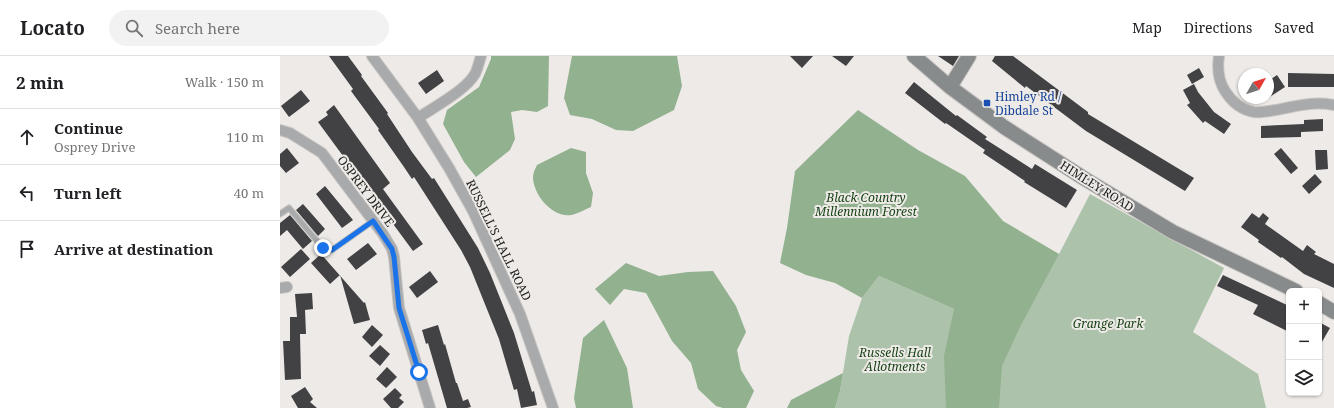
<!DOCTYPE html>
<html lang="en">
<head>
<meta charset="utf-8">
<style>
	body { margin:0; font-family:"Noto Serif",serif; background:#f2f2f2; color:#202124 }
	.controls { position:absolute; right:12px; bottom:12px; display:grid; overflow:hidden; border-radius:6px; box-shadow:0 1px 3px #0004 }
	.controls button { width:36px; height:36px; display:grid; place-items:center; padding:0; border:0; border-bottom:1px solid #e0e0e0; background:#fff; color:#202124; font:20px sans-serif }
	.compass { position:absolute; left:958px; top:12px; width:36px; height:36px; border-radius:50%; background:#fff; box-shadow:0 1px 3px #0004; rotate:51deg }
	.stop { position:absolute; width:12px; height:12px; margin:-9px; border:3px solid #1a73e8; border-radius:50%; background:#fff }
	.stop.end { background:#1a73e8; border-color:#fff; box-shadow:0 1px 4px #0008 }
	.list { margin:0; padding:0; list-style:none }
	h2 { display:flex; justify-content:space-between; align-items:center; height:52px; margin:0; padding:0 16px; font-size:17px }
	h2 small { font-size:13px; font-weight:400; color:#757577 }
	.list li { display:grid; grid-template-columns:26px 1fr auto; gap:12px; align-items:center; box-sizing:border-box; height:56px; padding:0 16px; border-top:1px solid #e0e0e0 }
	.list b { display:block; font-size:15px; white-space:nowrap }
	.list p { margin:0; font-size:13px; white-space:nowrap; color:#757577 }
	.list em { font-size:13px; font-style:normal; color:#757577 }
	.icon { flex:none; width:22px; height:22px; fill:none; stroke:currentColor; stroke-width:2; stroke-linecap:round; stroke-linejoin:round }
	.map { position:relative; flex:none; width:1054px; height:352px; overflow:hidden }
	header { display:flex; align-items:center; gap:24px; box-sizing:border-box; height:56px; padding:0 20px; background:#fff; border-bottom:1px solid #e0e0e0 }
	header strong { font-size:19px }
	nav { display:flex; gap:22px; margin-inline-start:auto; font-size:14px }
	.search { width:280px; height:36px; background:#f2f2f2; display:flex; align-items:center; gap:10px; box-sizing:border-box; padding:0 14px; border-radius:22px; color:#757577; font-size:15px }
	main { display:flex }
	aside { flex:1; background:#fff }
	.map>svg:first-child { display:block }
</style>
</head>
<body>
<header>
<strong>Locato</strong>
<div class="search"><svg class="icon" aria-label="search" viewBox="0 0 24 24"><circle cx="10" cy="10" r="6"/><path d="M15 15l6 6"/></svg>Search here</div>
<nav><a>Map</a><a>Directions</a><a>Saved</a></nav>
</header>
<main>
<aside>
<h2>2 min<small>Walk · 150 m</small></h2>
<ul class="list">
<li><svg class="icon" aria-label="ahead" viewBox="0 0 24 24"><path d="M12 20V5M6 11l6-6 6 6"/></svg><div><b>Continue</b><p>Osprey Drive</p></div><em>110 m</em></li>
<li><svg class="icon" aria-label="left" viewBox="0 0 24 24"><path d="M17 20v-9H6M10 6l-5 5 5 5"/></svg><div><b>Turn left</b></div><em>40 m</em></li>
<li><svg class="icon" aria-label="arrive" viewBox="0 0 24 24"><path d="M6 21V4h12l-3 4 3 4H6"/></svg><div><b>Arrive at destination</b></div></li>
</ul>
</aside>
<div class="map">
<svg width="1054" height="352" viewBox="0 0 1054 352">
	<rect width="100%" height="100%" fill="#edeae7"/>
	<path fill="#adc2ab" d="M 810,138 L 944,212 L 913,276 L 978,318 L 986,352 L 555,352 L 560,335 L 569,280 L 582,242 L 599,220 L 674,253 L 779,198 Z"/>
	<path fill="#92b18f" d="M 211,0 L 269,0 L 268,50 L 257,56 L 242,54 L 231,56 L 235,83 L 230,94 L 196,121 L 184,106 L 163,68 L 167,54 L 199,31 L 211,3 Z
		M 292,0 L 397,0 L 402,30 L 394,54 L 353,75 L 336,74 L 312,63 L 290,59 L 284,42 Z
		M 578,54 L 638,94 L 685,120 L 723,165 L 779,198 L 740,271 L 722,310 L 719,352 L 666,352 L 664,300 L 674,253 L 599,220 L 582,242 L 555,227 L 526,219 L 500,207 L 507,172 L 515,115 Z
		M 291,92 L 306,96 L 306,117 L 313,137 L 311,151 C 305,153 298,158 291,159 C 272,162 253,138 253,121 C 253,117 255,113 257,109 Z
		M 346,207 L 379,220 L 408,216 L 433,215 L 456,250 L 466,276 L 457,294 L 461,314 L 474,335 L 466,352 L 443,352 L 436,350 L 418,333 L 411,307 L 392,285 L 366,237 L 344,233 L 330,249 L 315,233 Z
		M 324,264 L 347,312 L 353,352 L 296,352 L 294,342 L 303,282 Z
		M 563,317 L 560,335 L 555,352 L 507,352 L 511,344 Z"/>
	<path fill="#424144" d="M 49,0 L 68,0 L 82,19 L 81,20 L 108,57 L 107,58 L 132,96 L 152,123 L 154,122 L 198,192 L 210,217 L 234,277 L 252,336 L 254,335 L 257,349 L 241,352 L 237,333 L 234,334 L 219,283 L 190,211 L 181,194 L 134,121 L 132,123 L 124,111 L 98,74 L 99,73 L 71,35 L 73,33 Z
		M 510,0 L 533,0 L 522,12 Z
		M 552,0 L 574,0 L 566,10 Z
		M 658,0 L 679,0 L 673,10 Z
		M 715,0 L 733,0 L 808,56 L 808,58 L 914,122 L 905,135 L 806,75 L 746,30 L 745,32 L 712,5 Z
		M 919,12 L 924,21 L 912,28 L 907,19 Z
		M 157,14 L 164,25 L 146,38 L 138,27 Z
		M 1008,17 L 1054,18 L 1054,31 L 1008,31 Z
		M 997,19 L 1005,31 L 988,42 L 988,25 Z
		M 634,26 L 676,60 L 677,59 L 707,81 L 705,83 L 752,113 L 755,108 L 797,134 L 786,152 L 744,126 L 745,125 L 703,97 L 705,94 L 666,67 L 665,68 L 625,37 Z
		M 914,28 L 918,36 L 934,56 L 951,68 L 944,78 L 925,65 L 923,67 L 907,49 L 910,47 L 903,34 Z
		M 21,34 L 30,45 L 9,61 L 1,50 Z
		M 54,49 L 110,127 L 103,133 L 143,188 L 133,195 L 38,66 L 48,59 L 46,56 Z
		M 1043,63 L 1043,75 L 1021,76 L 1021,81 L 981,82 L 981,70 L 1024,68 L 1024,64 Z
		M 7,92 L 19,107 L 6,117 L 0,110 L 0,98 Z
		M 1001,92 L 1018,112 L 1011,118 L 994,98 Z
		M 1035,94 L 1047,94 L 1048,113 L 1036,114 Z
		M 1035,118 L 1042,126 L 1029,138 L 1022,130 Z
		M 45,130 L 73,164 L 62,172 L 36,138 Z
		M 23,148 L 45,173 L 38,180 L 16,154 Z
		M 972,157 L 979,162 L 983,157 L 989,162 L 985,168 L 1023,195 L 1027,189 L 1036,196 L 1034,198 L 1054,208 L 1054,232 L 1024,218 L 1002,201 L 1001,202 L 978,186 L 979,184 L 961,171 Z
		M 10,159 L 32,185 L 23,193 L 7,174 L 0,180 L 0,167 Z
		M 88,187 L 97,198 L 76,214 L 67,203 Z
		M 21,193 L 30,203 L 10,221 L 1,211 Z
		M 41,198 L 84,247 L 85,246 L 90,264 L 74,268 L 60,219 L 50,228 L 31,207 Z
		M 150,215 L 158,226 L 137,242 L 129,231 Z
		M 943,219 L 1009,250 L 1009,276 L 973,258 L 978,249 L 937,230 Z
		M 32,237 L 33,253 L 25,254 L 26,278 L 20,278 L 21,323 L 5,324 L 3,285 L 10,285 L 10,261 L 17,261 L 15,238 Z
		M 1039,266 L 1050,272 L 1039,291 Z
		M 92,269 L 103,279 L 92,291 L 82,281 Z
		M 158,269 L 164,289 L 165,288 L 176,327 L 177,327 L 183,345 L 188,343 L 191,351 L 187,352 L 167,352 L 148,287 L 146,288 L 142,274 Z
		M 100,289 L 110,298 L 100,310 L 89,300 Z
		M 107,311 L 117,321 L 106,332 L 96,323 Z
		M 25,331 L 33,343 L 30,346 L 37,352 L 18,352 L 11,340 Z
		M 115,332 L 122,339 L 119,342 L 124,346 L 118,352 L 111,352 L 103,343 Z"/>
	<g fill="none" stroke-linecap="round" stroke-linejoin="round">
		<g stroke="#c8c5c2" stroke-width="7">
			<path id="lane" d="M 0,158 L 9,152 L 43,192 L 52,194 L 93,165"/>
		</g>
		<g stroke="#c8c5c2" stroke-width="12">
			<path id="street" d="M 92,0 L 138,62 L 169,112 L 193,155 L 240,258 L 273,352
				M 939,0 C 937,13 938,24 945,35 C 952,46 962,54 974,56 C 981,57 989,55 996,54 C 1015,50 1034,45 1054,49
				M 138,62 C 154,51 185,35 195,18 C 198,12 199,6 201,0
				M 0,74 L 10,77 L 42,97 L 103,178 L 112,193 L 114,201 L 119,252 L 150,352
				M 0,232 L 7,231"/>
		</g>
		<g stroke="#c8c5c2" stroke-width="16">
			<path id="secondary" d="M 634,0 L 670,31 L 724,71 L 805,123 L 893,176 L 1016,235
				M 670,31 L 689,0
				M 1039,247 L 1054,256"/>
		</g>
		<use href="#lane" stroke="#a8aaab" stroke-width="5"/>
		<use href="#street" stroke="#a8aaab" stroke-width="10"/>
		<use href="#secondary" stroke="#888b8c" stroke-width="14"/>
	</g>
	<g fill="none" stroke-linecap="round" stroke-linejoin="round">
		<path stroke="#1a73e8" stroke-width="5" d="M 43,192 L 52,194 L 93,165 L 112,193 L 114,201 L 119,252 L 139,316"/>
	</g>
	<rect fill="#1a4fb4" stroke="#edeae7" stroke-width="1.5" x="703" y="43" width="8" height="8" rx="2"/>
	<g text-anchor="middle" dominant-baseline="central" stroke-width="4" stroke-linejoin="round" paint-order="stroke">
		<g font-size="12" fill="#164399" stroke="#edeae7" text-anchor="start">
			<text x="715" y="40">Himley Rd /<tspan x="715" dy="14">Dibdale St</tspan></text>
		</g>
		<g font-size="12" fill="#1e1d1c" stroke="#edeae7">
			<text transform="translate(817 130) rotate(32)">HIMLEY ROAD</text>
			<text transform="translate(86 135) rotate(53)">OSPREY DRIVE</text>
			<text transform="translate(219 184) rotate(64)">RUSSELL'S HALL ROAD</text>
		</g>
		<g font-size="12" font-style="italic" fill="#174315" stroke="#edeae7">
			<text x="586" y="141">Black Country<tspan x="586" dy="14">Millennium Forest</tspan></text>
			<text x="828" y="267">Grange Park</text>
			<text x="615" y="296">Russells Hall<tspan x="615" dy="14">Allotments</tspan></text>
		</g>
	</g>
</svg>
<div class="controls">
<button>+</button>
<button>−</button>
<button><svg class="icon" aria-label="layers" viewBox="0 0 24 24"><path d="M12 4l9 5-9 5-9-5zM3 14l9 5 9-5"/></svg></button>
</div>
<svg class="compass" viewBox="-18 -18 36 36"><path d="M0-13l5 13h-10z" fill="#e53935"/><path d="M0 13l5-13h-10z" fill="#757577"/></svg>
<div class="stop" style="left:139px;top:316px"></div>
<div class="stop end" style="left:43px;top:192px"></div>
</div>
</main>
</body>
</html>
